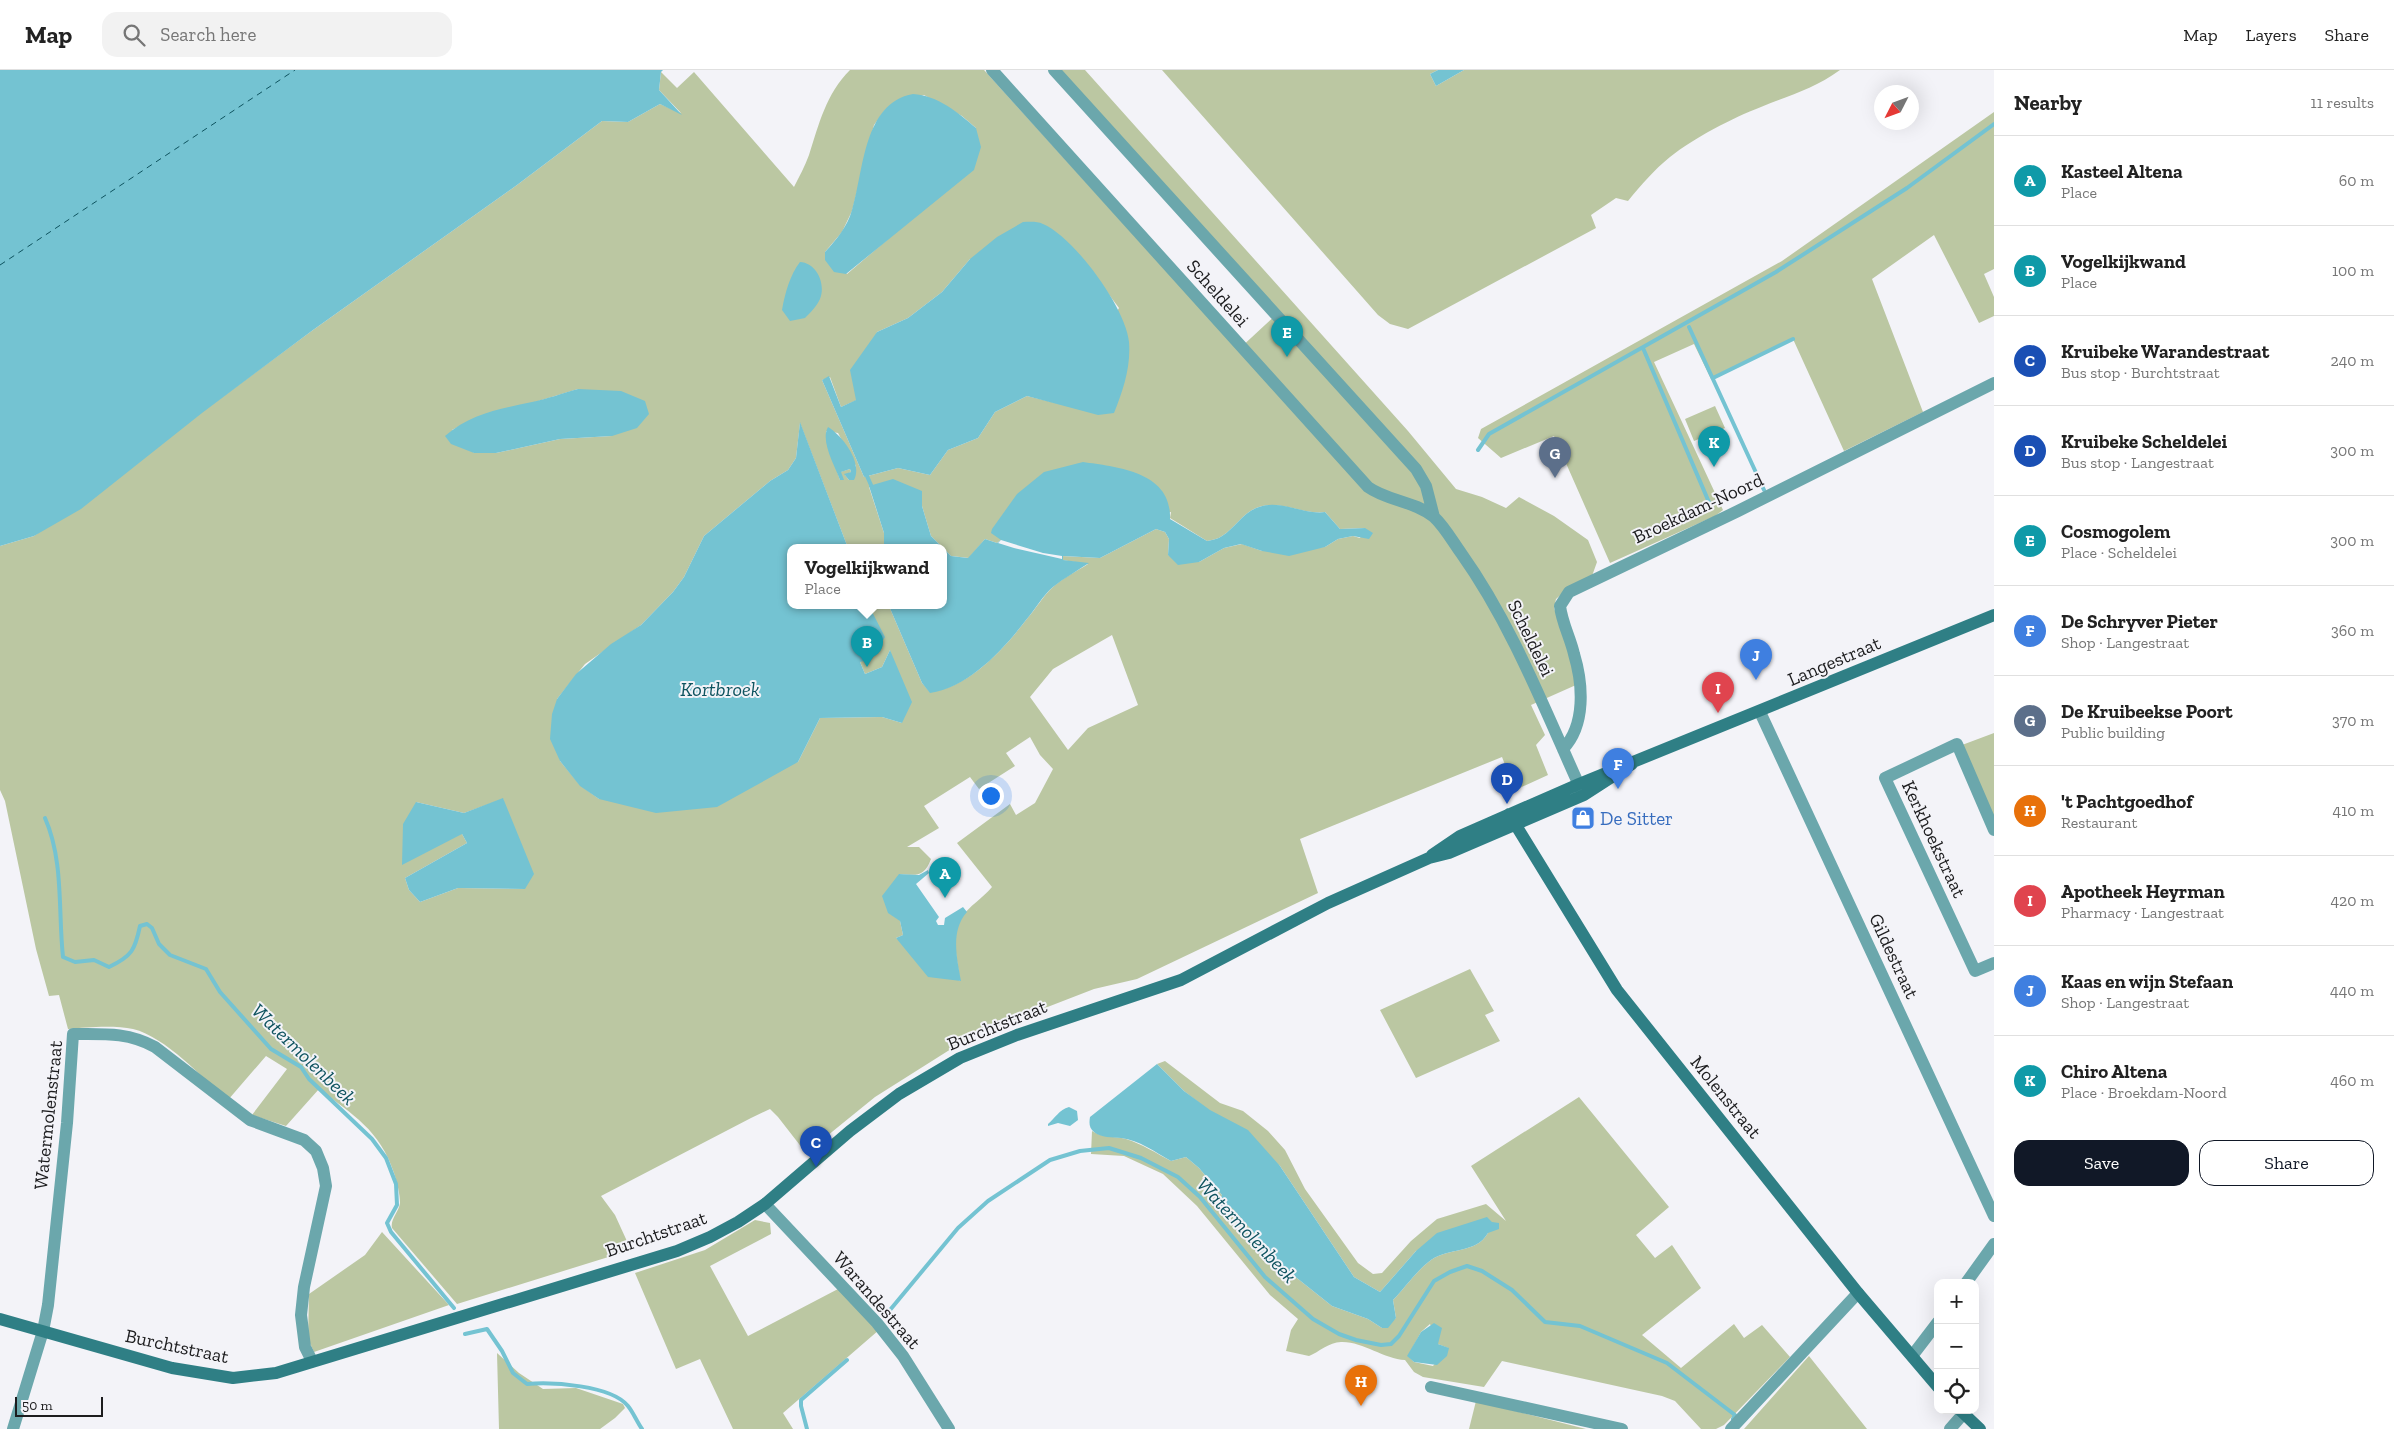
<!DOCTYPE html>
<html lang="en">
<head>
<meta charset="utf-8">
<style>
	body { margin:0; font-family:"Zilla Slab",serif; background:#f2f2f2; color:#222 }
	.controls { position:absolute; right:15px; bottom:15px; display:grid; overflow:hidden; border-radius:10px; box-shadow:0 5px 20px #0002 }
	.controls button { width:45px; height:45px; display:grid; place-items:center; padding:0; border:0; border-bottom:1px solid #e0e0e0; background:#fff; color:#222; font:25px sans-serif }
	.compass { position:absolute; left:1874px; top:15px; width:45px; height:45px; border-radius:50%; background:#fff; box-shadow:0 5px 20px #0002; rotate:228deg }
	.scale { position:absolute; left:15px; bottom:12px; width:88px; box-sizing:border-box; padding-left:5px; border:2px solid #1c1c1e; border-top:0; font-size:14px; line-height:18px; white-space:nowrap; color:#1c1c1e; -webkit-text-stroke:4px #f3f3f8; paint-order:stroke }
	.you { position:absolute; left:990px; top:725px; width:18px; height:18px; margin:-12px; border:4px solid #fff; border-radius:50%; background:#1a73e8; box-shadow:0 0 0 8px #1a73e833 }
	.badge { display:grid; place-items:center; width:32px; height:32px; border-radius:50%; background:#111827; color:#fff; font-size:16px; font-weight:700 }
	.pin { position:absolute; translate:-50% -41px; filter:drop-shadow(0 1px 2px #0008) }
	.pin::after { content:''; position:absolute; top:26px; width:18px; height:15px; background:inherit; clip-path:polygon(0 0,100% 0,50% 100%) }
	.popup { position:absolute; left:787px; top:474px; width:160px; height:65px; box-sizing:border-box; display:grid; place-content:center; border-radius:10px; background:#fff; filter:drop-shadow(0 1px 4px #0005); font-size:16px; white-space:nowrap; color:#767676 }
	.popup b { font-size:19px; color:#222 }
	.popup::after { content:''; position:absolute; left:50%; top:100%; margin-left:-10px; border:10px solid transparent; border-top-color:#fff }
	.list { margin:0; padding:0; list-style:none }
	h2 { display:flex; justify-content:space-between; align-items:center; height:65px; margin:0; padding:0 20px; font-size:21px }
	h2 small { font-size:16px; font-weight:400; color:#767676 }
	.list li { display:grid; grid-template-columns:32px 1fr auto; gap:15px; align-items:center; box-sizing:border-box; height:90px; padding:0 20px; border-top:1px solid #e0e0e0 }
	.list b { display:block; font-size:19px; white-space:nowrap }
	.list p { margin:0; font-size:16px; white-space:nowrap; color:#767676 }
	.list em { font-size:16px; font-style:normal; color:#767676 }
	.actions { display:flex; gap:10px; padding:15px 20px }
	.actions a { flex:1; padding:11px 0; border:1px solid #111827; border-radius:15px; text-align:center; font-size:18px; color:#111827 }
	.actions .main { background:#111827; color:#fff }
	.icon { flex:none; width:28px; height:28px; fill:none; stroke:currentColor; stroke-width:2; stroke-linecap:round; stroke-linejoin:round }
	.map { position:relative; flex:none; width:1994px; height:1359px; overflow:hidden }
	header { display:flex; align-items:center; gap:30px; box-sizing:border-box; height:70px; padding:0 25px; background:#fff; border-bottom:1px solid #e0e0e0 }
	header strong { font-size:24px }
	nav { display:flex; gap:28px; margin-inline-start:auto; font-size:18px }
	.search { width:350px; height:45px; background:#f2f2f2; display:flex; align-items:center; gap:12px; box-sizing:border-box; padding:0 18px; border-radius:15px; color:#767676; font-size:19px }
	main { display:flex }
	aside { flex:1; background:#fff }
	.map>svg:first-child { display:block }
</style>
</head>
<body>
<header>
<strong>Map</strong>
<div class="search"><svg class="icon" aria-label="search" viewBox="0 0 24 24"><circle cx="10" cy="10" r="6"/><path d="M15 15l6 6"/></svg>Search here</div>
<nav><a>Map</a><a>Layers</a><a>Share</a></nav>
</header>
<main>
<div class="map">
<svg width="1994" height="1359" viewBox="0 0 1994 1359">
	<rect width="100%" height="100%" fill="#f3f3f8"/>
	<path fill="#bbc7a2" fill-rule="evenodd" d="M 850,0 L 984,0 L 1238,280 L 1279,242 L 1059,0 L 1085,0 L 1408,361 L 1456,419 L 1482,427 L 1506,438 L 1519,427 L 1554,446 L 1588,470 L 1597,492 L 1592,506 L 1566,520 L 1556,529 L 1554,538 L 1570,585 L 1576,615 L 1531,635 L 1545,665 L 1536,675 L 1548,705 L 1515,720 L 1502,687 L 1300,769 L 1318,823 L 1137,909 L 1094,919 L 970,967 L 875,1027 L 806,1083 L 778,1047 L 770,1039 L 751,1048 L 601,1126 L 615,1145 L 631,1180 L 457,1234 L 449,1235 L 314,1282 L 308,1269 L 309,1224 L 365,1185 L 382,1162 L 449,1235 L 457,1234 L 392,1158 C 390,1149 399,1142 400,1133 C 400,1124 397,1112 394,1103 C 380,1060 353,1045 319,1019 L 286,1056 L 252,1045 L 287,999 L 266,986 L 228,1030 C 202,1008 166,967 133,959 C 115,955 87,957 68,959 L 59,925 L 49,926 L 36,879 L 5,731 L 0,720 L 0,476 L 34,466 L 313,260 L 517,115 L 602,51 L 628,52 L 660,34 L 681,43 L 659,20 L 661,2 L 677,18 L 694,2 L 794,117 C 799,107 805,96 809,85 C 819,54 826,24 850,0 ZM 924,25 L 962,46 L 976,58 L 901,158 L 847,204 L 825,182 L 842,162 L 852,141 L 874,55 L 885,40 ZM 970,189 L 1098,210 L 1119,238 L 1060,334 L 1027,326 L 995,342 L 978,368 L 948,380 L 930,405 L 898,398 L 864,407 L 822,310 L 830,307 L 841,337 L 857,330 L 877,262 L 908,248 L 942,222 ZM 578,319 L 612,366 L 560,369 L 496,383 L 474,383 L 452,360 L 466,353 ZM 800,353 L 848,478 L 884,478 L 884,463 L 869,417 L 922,436 L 931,466 L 951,486 L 969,488 L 985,469 L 997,473 L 1001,470 L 1171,442 L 1170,448 L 1207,471 C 1212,470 1218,469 1222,466 C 1235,458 1243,442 1259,437 C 1281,430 1303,445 1325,442 L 1340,459 L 1365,458 L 1360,468 L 1353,466 L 1338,469 L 1325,477 L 1262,481 L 1242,474 L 1224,478 L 1199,492 L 1168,485 L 1169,469 L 1165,462 L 1156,459 L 1100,488 L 1062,486 L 1062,490 L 1088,494 C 1077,501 1063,508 1053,517 C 1043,526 1035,540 1026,550 C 1003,580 969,617 930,622 L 922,613 L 889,536 L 869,536 L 872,542 L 860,592 L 865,604 L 882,597 L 890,580 L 902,653 L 882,647 L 820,648 L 798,692 L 599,729 L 580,715 L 560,691 L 557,629 L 585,594 L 641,555 L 673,522 L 684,507 L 704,466 L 770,411 L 788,400 L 796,388 ZM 826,361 L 838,363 L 856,396 L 849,410 L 845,405 L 851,402 L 850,399 L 840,402 L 840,410 L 827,372 ZM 1112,565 L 1138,635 L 1088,658 L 1068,680 L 1030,627 L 1053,599 ZM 1030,667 L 1040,685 L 1053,699 L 1035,733 L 1016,745 L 1010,734 L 957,773 L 992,817 C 983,828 969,836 961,848 C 950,866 958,892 960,911 L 896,868 L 903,865 L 900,851 L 899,804 C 916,805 924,808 931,789 L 919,777 L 907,777 L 939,758 L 924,736 L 970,707 L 979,719 L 1015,696 L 1006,683 ZM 503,729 L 525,819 L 458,818 L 420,832 L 409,820 L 405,808 L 467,773 L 462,764 L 416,732 L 464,743 Z
		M 1162,0 L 1438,0 L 1430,4 L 1436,16 L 1464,0 L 1840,0 C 1814,19 1790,25 1761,37 C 1732,48 1694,68 1670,87 C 1654,100 1641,115 1628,131 L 1616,128 L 1591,145 L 1596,158 L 1408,259 L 1390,254 L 1378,245 Z
		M 1994,42 L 1994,199 L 1984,204 L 1994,227 L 1994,246 L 1979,253 L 1934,165 L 1872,209 L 1923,342 L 1844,381 L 1793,269 L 1711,309 L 1694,274 L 1654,292 L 1723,440 L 1715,446 L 1610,493 L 1554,366 L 1501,388 L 1478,368 L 1481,359 L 1782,191 Z
		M 1715,336 L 1725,358 L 1694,371 L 1685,349 Z
		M 1994,663 L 1994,749 L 1962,675 Z
		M 1470,899 L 1494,941 L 1485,945 L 1500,971 L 1416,1008 L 1380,940 Z
		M 1165,991 L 1220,1033 L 1243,1041 L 1268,1061 L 1285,1080 L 1305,1119 L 1358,1193 L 1373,1204 L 1382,1203 L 1411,1171 L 1437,1149 L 1486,1134 L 1506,1151 L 1471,1096 L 1579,1027 L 1669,1137 L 1636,1165 L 1655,1188 L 1672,1175 L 1701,1218 L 1642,1265 L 1681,1298 L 1734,1254 L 1744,1268 L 1762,1255 L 1790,1287 L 1724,1355 L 1716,1359 L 1701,1359 L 1675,1331 L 1662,1326 L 1502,1291 L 1484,1317 L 1423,1307 L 1414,1302 L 1405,1290 C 1384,1289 1362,1271 1341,1272 C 1329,1272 1319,1282 1309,1286 L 1286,1281 L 1291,1260 L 1298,1249 L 1270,1225 L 1197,1136 L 1163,1104 L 1124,1086 L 1091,1084 L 1092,1061 C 1103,1068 1114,1066 1126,1069 C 1142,1074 1156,1083 1171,1091 L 1186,1087 L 1199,1098 L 1256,1165 C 1258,1180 1263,1188 1278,1193 L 1332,1236 L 1368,1249 L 1382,1258 L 1396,1248 L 1393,1230 C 1405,1218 1417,1200 1431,1190 C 1450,1177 1476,1184 1488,1163 L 1416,1181 L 1380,1222 L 1354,1207 L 1280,1096 L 1184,1021 L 1157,994 ZM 1430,1254 L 1438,1274 L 1448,1278 L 1433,1296 L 1414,1292 L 1408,1286 L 1421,1262 Z
		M 755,1150 L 770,1153 L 771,1164 L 710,1196 L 748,1266 L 838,1219 L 879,1260 L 783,1343 L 793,1359 L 733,1359 L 700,1289 L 676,1299 L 635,1203 L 705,1180 Z
		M 497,1283 L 519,1303 L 543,1319 L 576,1318 L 623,1334 L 625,1338 L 615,1348 L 600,1359 L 499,1359 Z
		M 1809,1286 L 1867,1359 L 1744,1359 Z
		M 1476,1331 L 1586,1359 L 1469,1359 Z"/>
	<path fill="#74c3d2" d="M 0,0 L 663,0 L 661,2 L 659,20 L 682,45 L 660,34 L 628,52 L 602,51 L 517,115 L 313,260 L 202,343 L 81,439 L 34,466 L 0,476 Z
		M 1438,0 L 1464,0 L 1436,16 L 1430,4 Z
		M 913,24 C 937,25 959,43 976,58 L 981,77 L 974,100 L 846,204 L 834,202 L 825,190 L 825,182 C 837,169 847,157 852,140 C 864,101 863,33 913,24 Z
		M 1023,152 C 1029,152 1037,151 1043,154 C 1074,167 1126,238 1129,272 C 1131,297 1123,321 1114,343 L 1098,345 L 1027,326 L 995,342 L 978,368 L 948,380 L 930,405 L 898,398 L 864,407 L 822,310 L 829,306 L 841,337 L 856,330 L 850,300 L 877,262 L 908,248 L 942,222 L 970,189 L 997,167 Z
		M 800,192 C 817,193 826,214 820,229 C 817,236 810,243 805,248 L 790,251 L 782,240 C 785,223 790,205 800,192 Z
		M 578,319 L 621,321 L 645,331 L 649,344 L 637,358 L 612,366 L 560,369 L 496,383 L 474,383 L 451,374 L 445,366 C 471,343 500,339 532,332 C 547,329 563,323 578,319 Z
		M 800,352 L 848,478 L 791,478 L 791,536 L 869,536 L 885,567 L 872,589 L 860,592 L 865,604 L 882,597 L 890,580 L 912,632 L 902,653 L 882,647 L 820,648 L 798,692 L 717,737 L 656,743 L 599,729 L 580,716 L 560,691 L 550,669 L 552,644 L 557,629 L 576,604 L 611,574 L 641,555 L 673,522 L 684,507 L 704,466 L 770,411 L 788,400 L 796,388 Z
		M 828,357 C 843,366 863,393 854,410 L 849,410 L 844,404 L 851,402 L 850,399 L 841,402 L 844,410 L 840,410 C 835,396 820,371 828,357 Z
		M 1083,392 C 1118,397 1172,402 1170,449 L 1207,471 C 1212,470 1218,469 1222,466 C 1235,458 1243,442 1259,437 C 1281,429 1303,445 1325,442 L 1340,459 L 1365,458 L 1373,463 L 1369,469 L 1353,466 L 1338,469 L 1325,477 L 1289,486 L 1262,481 L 1241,474 L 1224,478 L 1199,492 L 1178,495 L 1168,485 L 1169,469 L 1165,462 L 1156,459 L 1100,488 L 1063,486 L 1063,490 L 1089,493 C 1077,501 1064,508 1053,517 C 1043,525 1035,540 1026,550 C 1003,580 969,617 930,623 L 922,613 L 889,536 L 943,536 L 943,478 L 884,478 L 884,463 L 869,416 L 893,409 L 922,421 L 922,436 L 931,466 L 951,486 L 968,488 L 985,469 L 997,473 L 1001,470 L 991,463 L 992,459 L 1017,424 L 1044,402 Z
		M 503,728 L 534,804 L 525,819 L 458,818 L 420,832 L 409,820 L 405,808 L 467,773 L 462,764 L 402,795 L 403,754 L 416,732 L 464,743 Z
		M 928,800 L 929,803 L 916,814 L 939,847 L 936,851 L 938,855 L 944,855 L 945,848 L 963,837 L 967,842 C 950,861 957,888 961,911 L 928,907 L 896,868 L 903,865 L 900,851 L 888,843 L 882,826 L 899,804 L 919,805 Z
		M 1157,994 L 1184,1021 L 1210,1040 L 1248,1060 L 1280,1096 L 1354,1207 L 1380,1222 L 1416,1181 L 1437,1163 L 1487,1147 L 1492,1152 L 1499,1153 L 1499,1159 L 1488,1163 C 1476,1184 1450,1177 1431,1190 C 1417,1200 1405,1218 1393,1230 L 1396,1248 L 1388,1258 L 1382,1258 L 1368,1249 L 1332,1236 L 1278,1193 L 1268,1190 L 1257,1178 L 1256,1165 L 1232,1138 L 1225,1140 L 1219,1133 L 1222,1125 L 1199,1098 L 1186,1087 L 1171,1091 C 1155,1082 1139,1070 1121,1068 C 1112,1067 1101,1068 1094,1062 C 1089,1058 1089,1053 1090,1047 Z
		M 1069,1037 L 1077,1041 L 1078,1050 L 1070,1056 L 1058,1053 L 1048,1056 L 1048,1054 C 1055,1048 1059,1040 1069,1037 Z
		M 1434,1253 L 1442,1258 L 1438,1274 L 1449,1278 L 1447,1286 L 1437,1295 L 1414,1292 L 1407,1286 L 1421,1262 Z"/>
	<path fill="#f3f3f8" d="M 1001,470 L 1043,483 L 1062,486 L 1062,489 L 1014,478 L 998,473 Z"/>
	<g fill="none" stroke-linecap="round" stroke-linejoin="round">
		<path stroke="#74c3d2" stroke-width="4" d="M 1689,257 L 1764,420
			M 1643,278 L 1711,437
			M 1713,308 L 1793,269
			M 1478,380 L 1489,364 L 1776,202 L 1907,118 L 1994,54
			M 867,406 L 871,415
			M 45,748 C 64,791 58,842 63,887 L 75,892 L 94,890 L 109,897 C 132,886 135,880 140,856 L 147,854 L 152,858 L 159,874 L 170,885 L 206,899 L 220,922 L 271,979 L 301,997 L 309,1009 L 372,1069 L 386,1088 L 396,1114 L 397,1135 L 387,1153 L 391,1162 L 454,1238
			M 885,1246 L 958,1158 L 988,1131 L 1050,1090 L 1080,1081 L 1109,1078 L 1141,1088 L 1178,1107 L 1200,1127 L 1265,1207 L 1313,1249 L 1339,1264 L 1356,1270 L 1381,1275 L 1391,1274 L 1399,1266 L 1434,1211 L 1450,1202 L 1467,1196 L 1482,1201 L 1512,1220 L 1545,1252 L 1580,1256 L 1667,1293 L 1735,1345 L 1733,1349
			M 465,1264 L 487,1259 L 502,1281 L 513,1303 L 527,1314 C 552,1312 611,1315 628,1336 C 633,1342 637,1352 642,1359
			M 807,1359 L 801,1336 L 801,1330 L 847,1290"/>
		<path stroke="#0e535f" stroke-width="1" stroke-dasharray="6 5" stroke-linecap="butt" d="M 0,195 L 295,0"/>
		<path stroke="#6ba7ac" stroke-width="12" d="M 992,0 L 1368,417 C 1387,431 1415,431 1434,447 C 1444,456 1453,472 1461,483 C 1513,556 1546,643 1583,724
			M 1054,0 L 1416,399 L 1426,416 L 1434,447
			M 1760,642 L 1994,1146
			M 1563,679 C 1586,655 1583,614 1574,584 C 1570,567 1562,553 1560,536 L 1569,522 L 1738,441 L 1994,313
			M 1994,760 L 1957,674 L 1885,708 L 1975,901 L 1994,893
			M 765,1134 L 877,1253 L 903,1286 L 949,1359
			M 1966,1213 L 1994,1174
			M 1912,1286 L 1938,1252
			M 1431,1317 L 1622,1359
			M 13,1359 L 43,1261 L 48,1235 L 67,1053 L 73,964 C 103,964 128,962 155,977 L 250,1050 L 304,1070 L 316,1081 L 323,1098 L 326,1116 L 304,1217 L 301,1245 L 305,1277 L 312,1291
			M 1731,1359 L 1858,1223
			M 1950,1359 L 1964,1343"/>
		<path stroke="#2f7f85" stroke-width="12" d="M 1509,744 L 1617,920 L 1858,1223 L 1938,1317
			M 1432,785 L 1460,766 L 1579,714 L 1994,545
			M 0,1249 L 172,1298 L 233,1308 L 276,1303 L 677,1181 L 710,1167 L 738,1152 L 765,1134 L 850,1061 L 899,1024 L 960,988 L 1017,965 L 1181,910 L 1328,833 L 1429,788 L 1449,783 L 1584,725 L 1632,694
			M 1960,1340 L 1980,1359"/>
	</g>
	<defs>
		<g id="shop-square" transform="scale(1.25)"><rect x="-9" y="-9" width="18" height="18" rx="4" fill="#3f7fe0" stroke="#f3f3f8"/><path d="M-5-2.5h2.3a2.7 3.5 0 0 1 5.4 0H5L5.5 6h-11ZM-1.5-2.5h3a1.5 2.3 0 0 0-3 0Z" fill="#fff"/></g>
	</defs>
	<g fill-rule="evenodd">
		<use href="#shop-square" x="1583" y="748"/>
	</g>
	<g text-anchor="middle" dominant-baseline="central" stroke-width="4" stroke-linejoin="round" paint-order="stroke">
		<g font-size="19" fill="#1c1c1e" stroke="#f3f3f8">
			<text transform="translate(1218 223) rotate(48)">Scheldelei</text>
			<text transform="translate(1698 438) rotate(-25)">Broekdam-Noord</text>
			<text transform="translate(1531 568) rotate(64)">Scheldelei</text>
			<text transform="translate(1834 591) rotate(-23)">Langestraat</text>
			<text transform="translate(1934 769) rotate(65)">Kerkhoekstraat</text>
			<text transform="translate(1894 886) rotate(65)">Gildestraat</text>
			<text transform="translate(997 955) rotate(-22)">Burchtstraat</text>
			<text transform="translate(1726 1027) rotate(51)">Molenstraat</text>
			<text transform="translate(48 1045) rotate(-84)">Watermolenstraat</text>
			<text transform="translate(656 1164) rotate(-19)">Burchtstraat</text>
			<text transform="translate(877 1230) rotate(49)">Warandestraat</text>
			<text transform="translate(177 1276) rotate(12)">Burchtstraat</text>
		</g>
		<g font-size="19" fill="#366cbe" stroke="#f3f3f8" text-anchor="start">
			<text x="1600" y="748">De Sitter</text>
		</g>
		<g font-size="20" font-style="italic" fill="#0e535f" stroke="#f3f3f8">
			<text x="720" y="619">Kortbroek</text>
			<text transform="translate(304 984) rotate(44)">Watermolenbeek</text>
			<text transform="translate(1247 1160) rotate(47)">Watermolenbeek</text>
		</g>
	</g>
</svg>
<div class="controls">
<button>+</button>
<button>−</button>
<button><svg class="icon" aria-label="locate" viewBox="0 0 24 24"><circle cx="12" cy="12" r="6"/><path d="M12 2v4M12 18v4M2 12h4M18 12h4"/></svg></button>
</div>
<svg class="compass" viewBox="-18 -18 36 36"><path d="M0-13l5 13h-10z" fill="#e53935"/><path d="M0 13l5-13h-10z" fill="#767676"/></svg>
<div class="scale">50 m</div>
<div class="you"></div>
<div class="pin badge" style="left:945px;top:828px;background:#0f9aa8">A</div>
<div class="pin badge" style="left:867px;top:597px;background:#0f9aa8">B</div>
<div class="popup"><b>Vogelkijkwand</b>Place</div>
<div class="pin badge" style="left:816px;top:1097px;background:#1a4fb4">C</div>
<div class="pin badge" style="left:1507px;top:734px;background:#1a4fb4">D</div>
<div class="pin badge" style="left:1287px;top:287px;background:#0f9aa8">E</div>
<div class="pin badge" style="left:1618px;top:719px;background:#3f7fe0">F</div>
<div class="pin badge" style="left:1555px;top:408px;background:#5c6f8a">G</div>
<div class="pin badge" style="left:1361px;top:1336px;background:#e8710a">H</div>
<div class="pin badge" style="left:1718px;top:643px;background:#e0444e">I</div>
<div class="pin badge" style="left:1756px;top:610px;background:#3f7fe0">J</div>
<div class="pin badge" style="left:1714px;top:397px;background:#0f9aa8">K</div>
</div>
<aside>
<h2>Nearby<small>11 results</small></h2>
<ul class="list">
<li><span class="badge" style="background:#0f9aa8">A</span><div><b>Kasteel Altena</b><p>Place</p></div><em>60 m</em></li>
<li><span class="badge" style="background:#0f9aa8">B</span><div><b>Vogelkijkwand</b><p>Place</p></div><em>100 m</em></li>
<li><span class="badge" style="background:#1a4fb4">C</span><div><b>Kruibeke Warandestraat</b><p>Bus stop · Burchtstraat</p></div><em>240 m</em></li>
<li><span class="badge" style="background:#1a4fb4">D</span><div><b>Kruibeke Scheldelei</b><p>Bus stop · Langestraat</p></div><em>300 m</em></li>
<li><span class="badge" style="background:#0f9aa8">E</span><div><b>Cosmogolem</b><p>Place · Scheldelei</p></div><em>300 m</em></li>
<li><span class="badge" style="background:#3f7fe0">F</span><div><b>De Schryver Pieter</b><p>Shop · Langestraat</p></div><em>360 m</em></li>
<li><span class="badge" style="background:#5c6f8a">G</span><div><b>De Kruibeekse Poort</b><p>Public building</p></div><em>370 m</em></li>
<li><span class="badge" style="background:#e8710a">H</span><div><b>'t Pachtgoedhof</b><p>Restaurant</p></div><em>410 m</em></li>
<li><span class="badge" style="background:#e0444e">I</span><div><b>Apotheek Heyrman</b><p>Pharmacy · Langestraat</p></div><em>420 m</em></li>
<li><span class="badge" style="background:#3f7fe0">J</span><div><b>Kaas en wijn Stefaan</b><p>Shop · Langestraat</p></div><em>440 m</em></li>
<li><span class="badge" style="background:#0f9aa8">K</span><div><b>Chiro Altena</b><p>Place · Broekdam-Noord</p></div><em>460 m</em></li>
</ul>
<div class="actions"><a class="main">Save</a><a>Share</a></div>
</aside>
</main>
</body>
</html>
